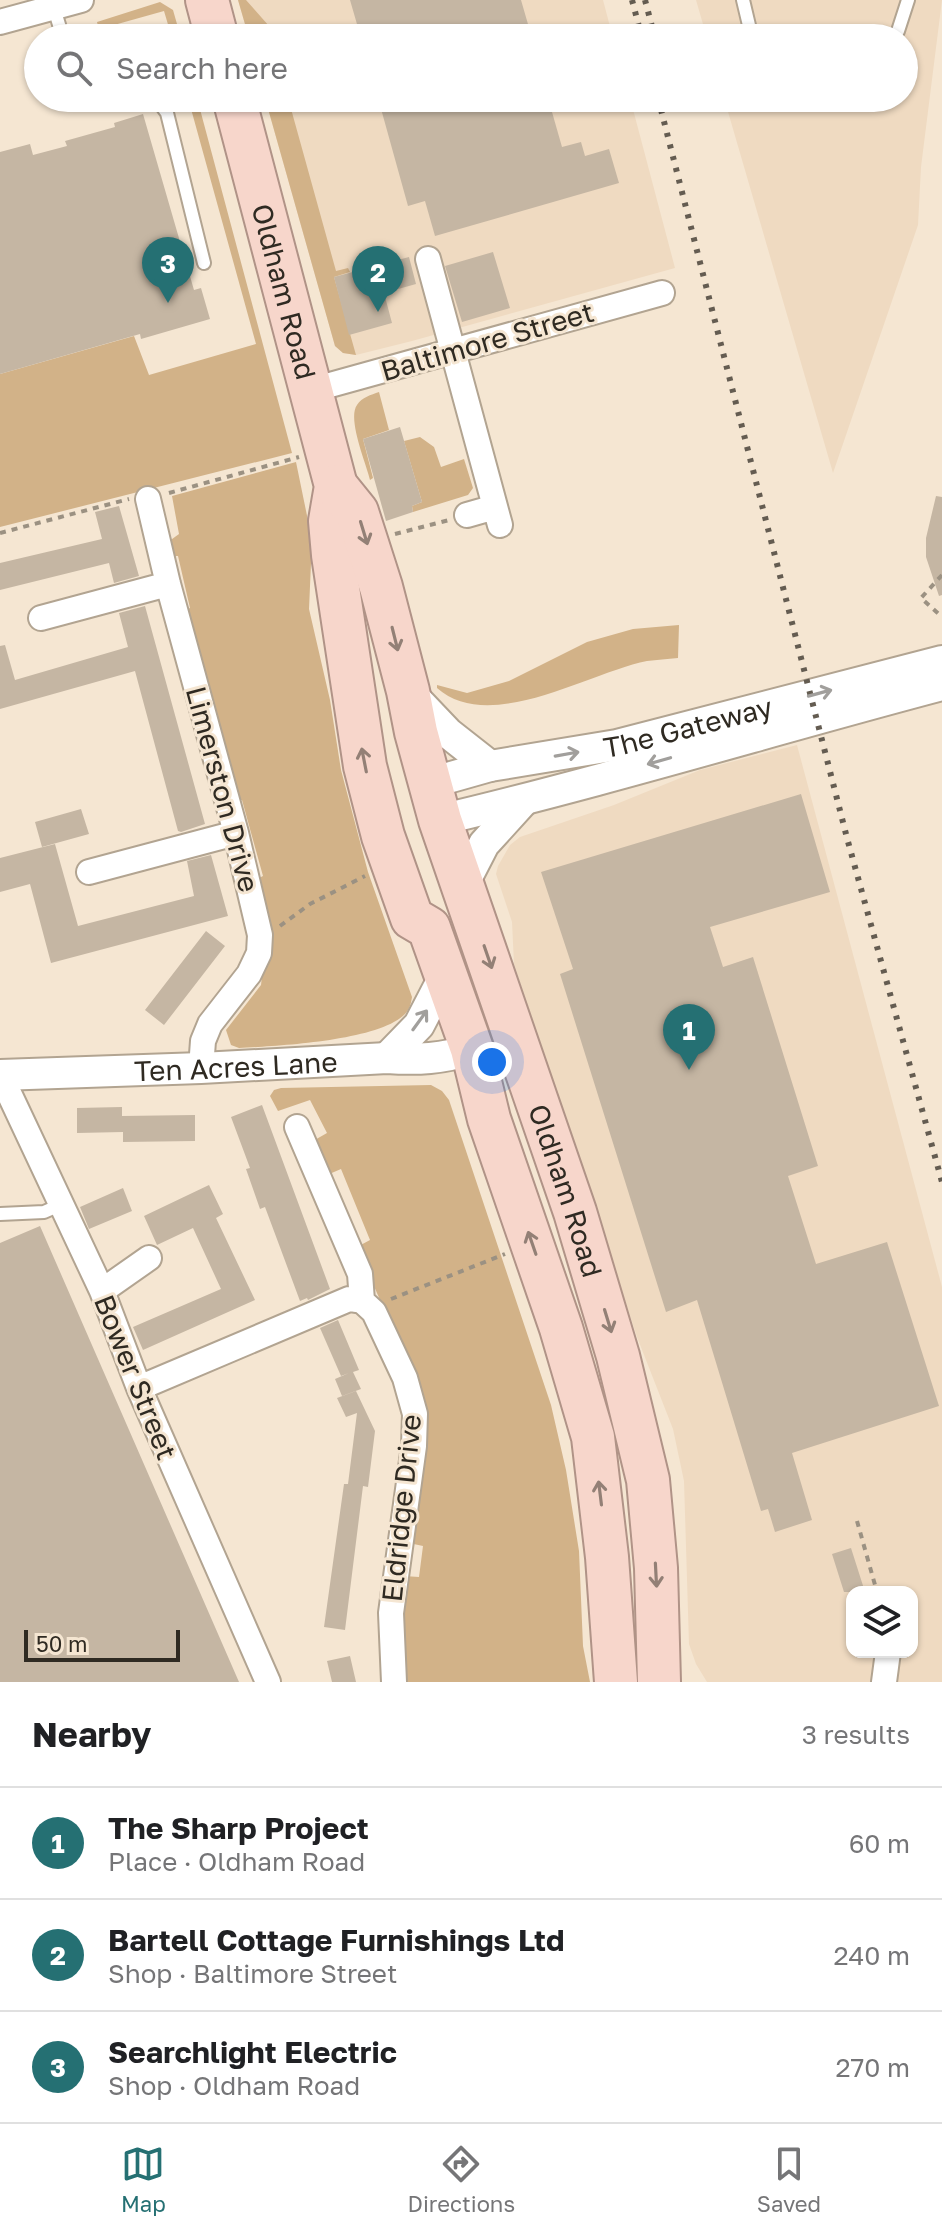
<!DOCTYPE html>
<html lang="en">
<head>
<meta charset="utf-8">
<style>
	body { margin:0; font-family:"Golos Text",sans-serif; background:#f6f6f6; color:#202124 }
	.controls { position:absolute; right:24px; bottom:24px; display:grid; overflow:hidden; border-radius:16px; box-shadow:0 2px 6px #0004 }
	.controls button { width:72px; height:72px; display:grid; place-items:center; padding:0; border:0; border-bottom:2px solid #e0e0e0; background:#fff; color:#202124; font:40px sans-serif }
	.scale { position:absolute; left:24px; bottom:20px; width:156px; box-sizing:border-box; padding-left:8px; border:4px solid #2f2a22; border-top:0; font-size:22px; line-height:28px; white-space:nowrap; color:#2f2a22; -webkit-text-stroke:6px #f5e6d2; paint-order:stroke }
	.you { position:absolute; left:492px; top:1062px; width:28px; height:28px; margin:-20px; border:6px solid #fff; border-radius:50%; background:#1a73e8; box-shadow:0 0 0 12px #1a73e833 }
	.badge { display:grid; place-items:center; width:52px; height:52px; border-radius:50%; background:#257073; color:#fff; font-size:26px; font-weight:700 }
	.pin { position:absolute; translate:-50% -66px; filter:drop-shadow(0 2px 4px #0008) }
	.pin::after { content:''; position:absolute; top:42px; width:28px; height:24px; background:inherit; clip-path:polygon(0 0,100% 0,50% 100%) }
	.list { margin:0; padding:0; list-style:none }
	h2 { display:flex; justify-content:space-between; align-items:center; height:104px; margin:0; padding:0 32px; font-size:34px }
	h2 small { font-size:26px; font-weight:400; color:#757577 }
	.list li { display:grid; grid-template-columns:52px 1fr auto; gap:24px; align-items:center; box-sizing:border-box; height:112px; padding:0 32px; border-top:2px solid #e0e0e0 }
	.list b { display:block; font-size:30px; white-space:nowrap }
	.list p { margin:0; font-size:26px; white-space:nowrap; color:#757577 }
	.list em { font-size:26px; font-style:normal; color:#757577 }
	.icon { flex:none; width:44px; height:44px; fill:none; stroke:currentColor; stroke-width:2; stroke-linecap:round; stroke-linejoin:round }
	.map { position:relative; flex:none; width:942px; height:1682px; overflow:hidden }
	.search { position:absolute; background:#fff; box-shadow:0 2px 6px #0004; left:24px; right:24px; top:24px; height:88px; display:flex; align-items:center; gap:20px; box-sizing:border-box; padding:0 28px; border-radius:44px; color:#757577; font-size:30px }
	.sheet { height:440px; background:#fff }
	nav { display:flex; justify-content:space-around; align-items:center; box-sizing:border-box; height:112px; border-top:2px solid #e0e0e0; background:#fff; font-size:22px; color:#757577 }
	nav a { display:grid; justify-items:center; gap:4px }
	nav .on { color:#257073 }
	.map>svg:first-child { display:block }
</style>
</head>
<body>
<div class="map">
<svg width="942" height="1682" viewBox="0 0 942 1682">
	<rect width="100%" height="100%" fill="#f5e6d2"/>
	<path fill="#efdac1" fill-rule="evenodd" d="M 238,0 L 603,0 L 613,38 L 249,38 Z
		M 696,0 L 942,0 L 921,167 L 918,225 L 833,473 L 724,98 L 904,98 L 904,38 L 707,38 Z
		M 265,98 L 630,98 L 675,268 L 412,341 L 356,355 L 343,353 L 335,346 Z
		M 797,745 L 942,1287 L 942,1682 L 707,1682 L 696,1664 L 689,1644 L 684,1481 L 673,1429 L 637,1337 L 514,964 L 512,922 L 496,874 L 498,866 L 510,845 L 520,837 L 614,805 L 700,770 ZM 852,1592 L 912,1592 L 912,1652 L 852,1652 Z"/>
	<path fill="#d2b288" d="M 238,0 L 246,0 L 269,26 L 272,38 L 249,38 Z
		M 160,2 L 173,10 L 181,38 L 172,38 L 164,11 L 114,25 L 117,38 L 101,38 L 97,22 Z
		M 188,98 L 197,98 L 292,453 L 0,527 L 0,374 L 134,336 L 149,375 L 256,344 Z
		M 265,98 L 288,98 L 336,271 L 348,268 L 350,272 L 334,277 L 356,355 L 343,353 L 335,346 Z
		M 379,392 L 389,430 L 363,439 L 373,478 L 370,480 C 366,463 347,419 357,405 C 362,397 371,395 379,392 Z
		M 420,437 L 434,447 L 441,467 L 464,459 L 473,488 L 468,495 L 413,512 L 412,506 L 422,502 L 404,441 Z
		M 296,462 L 312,540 L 309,609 L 330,700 L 341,770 L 368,872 L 412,997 C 411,1003 410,1009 405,1014 C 379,1041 277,1046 239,1048 L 231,1045 L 226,1030 L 261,985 L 263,968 L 257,879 L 263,876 L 242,800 L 236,802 L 184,611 L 190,608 L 178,556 L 173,556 L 168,542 L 179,534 L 172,496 Z
		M 679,625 L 678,658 C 667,659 657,660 647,661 C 590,672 490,735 437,688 L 437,685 L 467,693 L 509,681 L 587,642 L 633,629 Z
		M 431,1085 L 442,1091 L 449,1100 L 551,1405 L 566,1470 L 579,1551 L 583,1646 L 590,1682 L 404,1682 L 399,1633 L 404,1576 L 419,1577 L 423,1546 L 409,1543 L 420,1392 L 357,1247 L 370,1240 L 341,1169 L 327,1175 L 313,1141 L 327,1133 L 310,1100 L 278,1111 L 270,1096 L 274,1090 L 281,1088 Z"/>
	<path fill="#c5b6a3" d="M 350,0 L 521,0 L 532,38 L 361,38 Z
		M 378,98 L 548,98 L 562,147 L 581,142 L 585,156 L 609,149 L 619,183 L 435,236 L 425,201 L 408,206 Z
		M 143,114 L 194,290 L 201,288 L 210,319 L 141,339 L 140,334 L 0,374 L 0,152 L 30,144 L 33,155 L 67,146 L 65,141 L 115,127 L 114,123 Z
		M 493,252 L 510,308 L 462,322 L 445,266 Z
		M 409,257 L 416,284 L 384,293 L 392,323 L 349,335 L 334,277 Z
		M 400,427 L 422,502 L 412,506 L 413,512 L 386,521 L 363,439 Z
		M 936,496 L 942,497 L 942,595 L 939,596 L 926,557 L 926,538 Z
		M 119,506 L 139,576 L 114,583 L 109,563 L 0,590 L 0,563 L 102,539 L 95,512 Z
		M 145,606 L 205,824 L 181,832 L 178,831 L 135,671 L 0,709 L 0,646 L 5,645 L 15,680 L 128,647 L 119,613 Z
		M 801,794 L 830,892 L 710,927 L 723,967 L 753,957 L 818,1166 L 788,1176 L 816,1264 L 887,1242 L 939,1406 L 792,1453 L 812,1520 L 775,1532 L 768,1509 L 761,1511 L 697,1300 L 666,1312 L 560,974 L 573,969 L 541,872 Z
		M 81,809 L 89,834 L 42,847 L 35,822 Z
		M 55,844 L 78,926 L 194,896 L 187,861 L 211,855 L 228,916 L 51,963 L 30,884 L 0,892 L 0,858 Z
		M 206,931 L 225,946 L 164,1025 L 145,1010 Z
		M 262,1105 L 330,1289 L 308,1300 L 307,1298 L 300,1301 L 265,1207 L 260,1209 L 246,1169 L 250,1168 L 231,1117 Z
		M 122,1107 L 122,1116 L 195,1115 L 195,1141 L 123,1142 L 123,1132 L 77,1133 L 77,1108 Z
		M 209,1185 L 223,1214 L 216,1218 L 255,1300 L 143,1350 L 133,1327 L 221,1289 L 193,1228 L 157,1245 L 144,1216 Z
		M 123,1188 L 132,1211 L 89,1229 L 80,1207 Z
		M 40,1226 L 239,1682 L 0,1682 L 0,1243 Z
		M 338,1320 L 359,1370 L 353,1372 L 361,1389 L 342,1396 L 335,1379 L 349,1373 L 341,1376 L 320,1328 Z
		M 356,1391 L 375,1431 L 368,1487 L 363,1486 L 345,1630 L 324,1627 L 344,1484 L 348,1484 L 357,1413 L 346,1417 L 337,1398 Z
		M 851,1548 L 865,1592 L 844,1592 L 832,1554 Z
		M 350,1656 L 356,1682 L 332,1682 L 327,1661 Z"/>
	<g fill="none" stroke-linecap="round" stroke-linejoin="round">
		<g stroke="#b2a491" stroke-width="16">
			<path id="service" d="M 743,0 L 752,38
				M 54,8 L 63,38
				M 892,38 L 898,31 L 908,0
				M 156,98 L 167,113 L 204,263
				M 768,98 L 769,102 L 780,98
				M 0,1214 L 44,1212 L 60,1205"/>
		</g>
		<g stroke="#b2a491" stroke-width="28">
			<path id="minor" d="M 0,22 L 81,0
				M 428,259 L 500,525
				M 312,390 L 662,293
				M 148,499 L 168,584 L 236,833 L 260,935 L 259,953 L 249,974 L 210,1024 L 203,1041 L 201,1068
				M 467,515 L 495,507
				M 41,618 L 168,584
				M 89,872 L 236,833
				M 0,1074 L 102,1291 L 139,1388 L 268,1682
				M 297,1127 L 360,1274 L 362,1301
				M 102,1291 L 149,1258
				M 139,1388 L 349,1299 L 362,1301 L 374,1312 L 405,1378 L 415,1414 L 414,1446 L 391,1613 L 394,1682
				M 884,1682 L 888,1652"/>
		</g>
		<g stroke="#b2a491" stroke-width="34">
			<g id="tertiary">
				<path d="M 409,692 L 448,733 L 490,766"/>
				<path id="s1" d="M 430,783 L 490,766 L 617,745 L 942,661"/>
				<path d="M 440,820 C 609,780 775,729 942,685"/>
				<path d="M 464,883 L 484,844 L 524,800"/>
				<path d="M 387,1058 L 419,1025 L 445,975"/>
				<path id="s2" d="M 0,1075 L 201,1068 L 387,1058 C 417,1060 443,1059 472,1049"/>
			</g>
		</g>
		<g stroke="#b09387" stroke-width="46">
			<g id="trunk">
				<path d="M 207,0 L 217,38"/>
				<path id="s3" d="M 234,98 L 336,486 L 330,521 L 333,555 L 365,766 L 383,836 L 412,918 L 429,928 L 472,1049 L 489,1119 L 561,1328 L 593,1437 L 607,1557 L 616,1682"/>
				<path id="s4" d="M 336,486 L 357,512 L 381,587 L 408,691 L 416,732 L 440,820 L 575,1212 L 618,1356 L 648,1480 L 656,1568 L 659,1682"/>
			</g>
		</g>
		<path stroke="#9b9182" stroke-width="4" stroke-dasharray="6 6" stroke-linecap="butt" d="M 169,493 L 299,457
			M 0,533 L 129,499
			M 395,534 L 449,520
			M 942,575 L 921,598 L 942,617
			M 280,926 L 310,904 L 365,876
			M 391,1299 L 505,1254
			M 857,1521 L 877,1592"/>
		<use href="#service" stroke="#fff" stroke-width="12"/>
		<use href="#minor" stroke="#fff" stroke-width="24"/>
		<use href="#tertiary" stroke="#fff" stroke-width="30"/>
		<use href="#trunk" stroke="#f7d6cb" stroke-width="42"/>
		<path stroke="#645c51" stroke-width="6" stroke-dasharray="4 8" stroke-linecap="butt" d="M 632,0 L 642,38
			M 645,0 L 655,38
			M 658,98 L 847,838 L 942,1182"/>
	</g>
	<defs><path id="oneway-shaft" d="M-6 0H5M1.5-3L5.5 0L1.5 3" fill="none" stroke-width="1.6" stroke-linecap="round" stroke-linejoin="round" transform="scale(2)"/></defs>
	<g stroke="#938076">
		<use href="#oneway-shaft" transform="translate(364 533) rotate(73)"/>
		<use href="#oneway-shaft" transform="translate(395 639) rotate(76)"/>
		<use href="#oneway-shaft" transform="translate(364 760) rotate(-101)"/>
		<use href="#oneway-shaft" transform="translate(488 957) rotate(71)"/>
		<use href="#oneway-shaft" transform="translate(532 1243) rotate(-109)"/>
		<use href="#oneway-shaft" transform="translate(608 1321) rotate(73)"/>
		<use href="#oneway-shaft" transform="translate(600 1493) rotate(-97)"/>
		<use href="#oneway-shaft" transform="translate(656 1575) rotate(87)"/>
	</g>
	<g stroke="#a19f9c">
		<use href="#oneway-shaft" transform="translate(820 693) rotate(-15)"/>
		<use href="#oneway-shaft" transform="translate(567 754) rotate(-10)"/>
		<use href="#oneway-shaft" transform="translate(659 761) rotate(164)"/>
		<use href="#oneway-shaft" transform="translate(420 1020) rotate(-54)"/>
	</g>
	<g text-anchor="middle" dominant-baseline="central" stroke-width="6" stroke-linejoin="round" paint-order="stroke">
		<g font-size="28" fill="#2f2a22" stroke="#f5e6d2">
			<text stroke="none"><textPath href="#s3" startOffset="200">Oldham Road</textPath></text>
			<text transform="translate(487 341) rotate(-16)">Baltimore Street</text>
			<text stroke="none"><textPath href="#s1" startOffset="264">The Gateway</textPath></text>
			<text transform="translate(223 789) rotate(75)">Limerston Drive</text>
			<text stroke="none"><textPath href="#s2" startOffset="236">Ten Acres Lane</textPath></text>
			<text stroke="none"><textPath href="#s4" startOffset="744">Oldham Road</textPath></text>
			<text transform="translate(136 1377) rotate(68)">Bower Street</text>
			<text transform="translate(401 1508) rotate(-84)">Eldridge Drive</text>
		</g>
	</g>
</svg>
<div class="controls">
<button><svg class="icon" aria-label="layers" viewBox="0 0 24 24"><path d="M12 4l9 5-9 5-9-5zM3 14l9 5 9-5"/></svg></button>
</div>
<div class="scale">50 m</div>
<div class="you"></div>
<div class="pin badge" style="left:689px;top:1070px">1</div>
<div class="pin badge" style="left:378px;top:312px">2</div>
<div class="pin badge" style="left:168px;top:303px">3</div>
<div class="search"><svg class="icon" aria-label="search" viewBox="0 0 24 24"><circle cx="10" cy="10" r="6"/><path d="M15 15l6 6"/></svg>Search here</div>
</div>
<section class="sheet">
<h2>Nearby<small>3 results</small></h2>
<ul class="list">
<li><span class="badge">1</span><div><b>The Sharp Project</b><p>Place · Oldham Road</p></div><em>60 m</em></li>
<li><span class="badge">2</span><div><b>Bartell Cottage Furnishings Ltd</b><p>Shop · Baltimore Street</p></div><em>240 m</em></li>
<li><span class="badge">3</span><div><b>Searchlight Electric</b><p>Shop · Oldham Road</p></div><em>270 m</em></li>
</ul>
</section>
<nav>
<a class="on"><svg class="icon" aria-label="map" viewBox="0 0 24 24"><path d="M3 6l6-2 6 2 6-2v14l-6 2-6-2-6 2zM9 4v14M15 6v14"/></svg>Map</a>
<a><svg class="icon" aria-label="directions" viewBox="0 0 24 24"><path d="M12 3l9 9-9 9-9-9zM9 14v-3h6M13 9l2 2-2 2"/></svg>Directions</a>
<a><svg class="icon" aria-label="saved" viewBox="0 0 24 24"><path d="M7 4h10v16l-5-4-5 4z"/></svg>Saved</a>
</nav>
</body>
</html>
